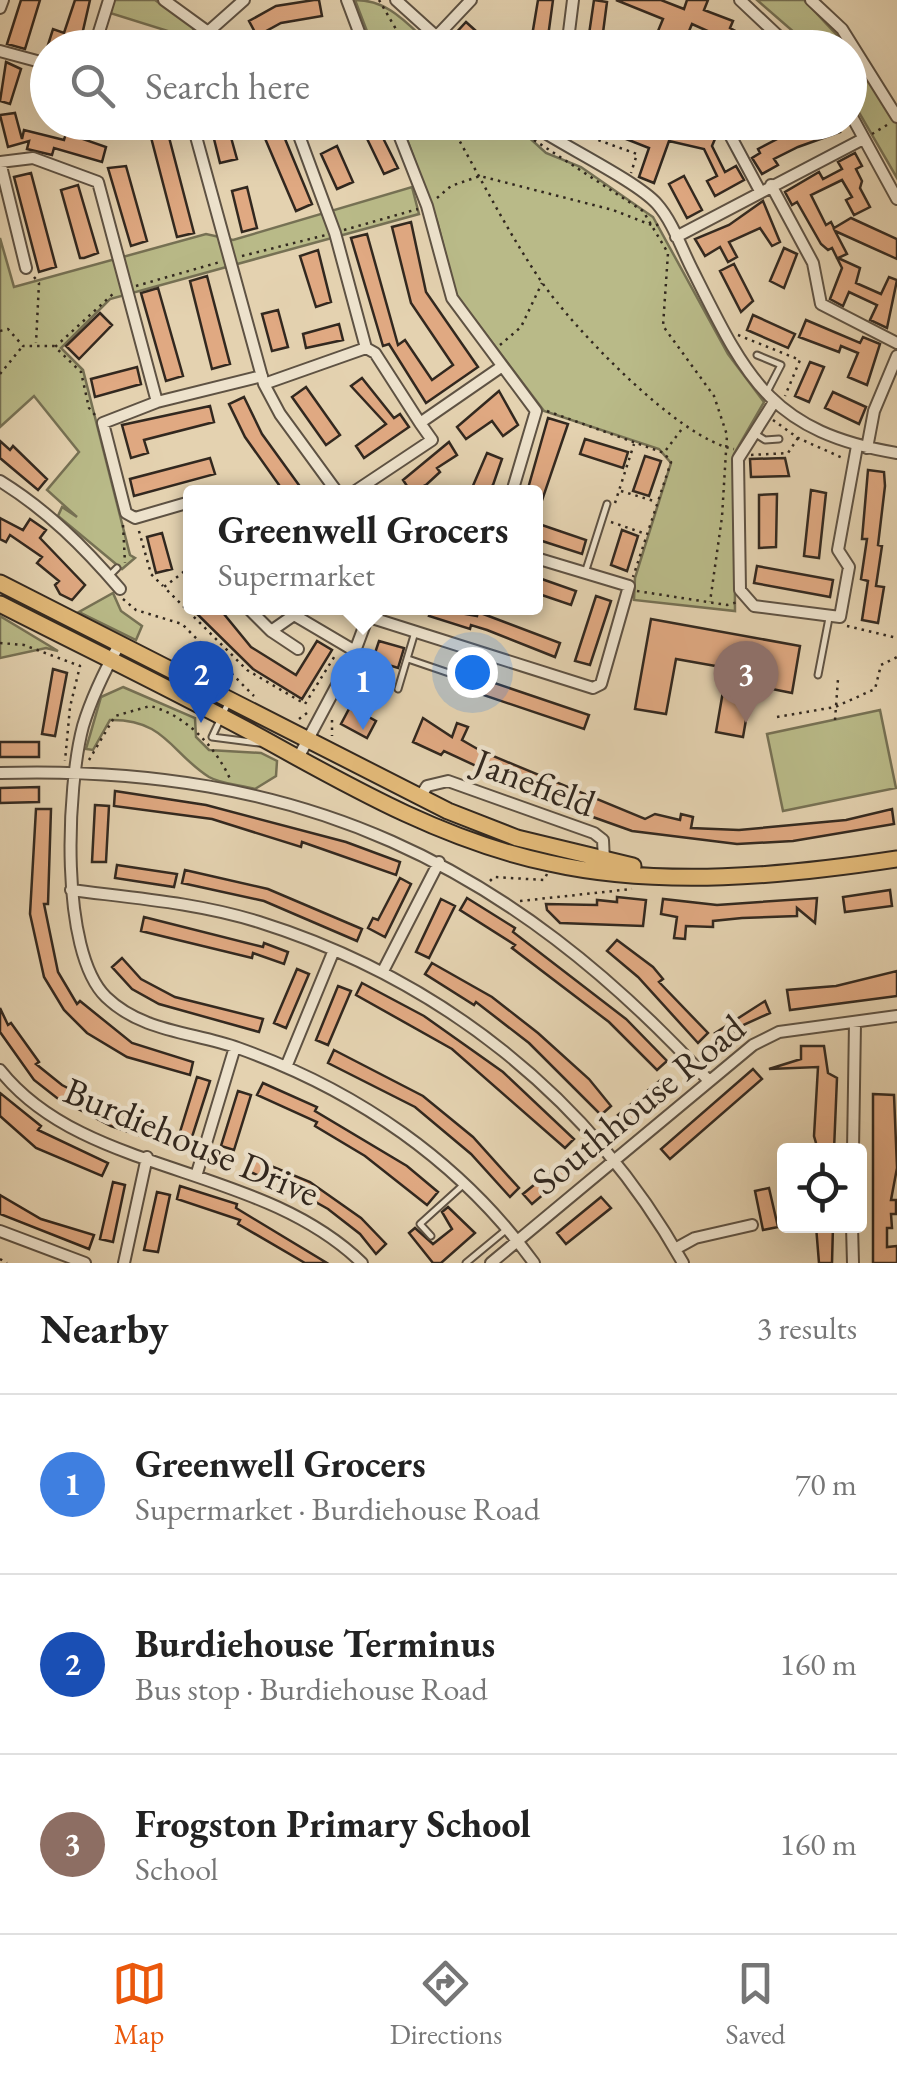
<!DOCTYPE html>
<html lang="en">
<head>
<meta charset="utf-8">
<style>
	body { margin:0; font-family:"EB Garamond",serif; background:#f6f6f6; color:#222 }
	.controls { position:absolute; right:30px; bottom:30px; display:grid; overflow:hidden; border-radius:10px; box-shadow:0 10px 40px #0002 }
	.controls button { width:90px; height:90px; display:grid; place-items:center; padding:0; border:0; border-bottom:2px solid #e0e0e0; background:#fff; color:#222; font:50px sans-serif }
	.you { position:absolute; left:472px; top:672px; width:35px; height:35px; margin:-25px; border:8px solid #fff; border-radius:50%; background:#1a73e8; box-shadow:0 0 0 15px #1a73e833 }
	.badge { display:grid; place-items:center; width:65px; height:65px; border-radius:50%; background:#ea580c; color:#fff; font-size:32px; font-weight:700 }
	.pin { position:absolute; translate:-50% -82px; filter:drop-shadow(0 2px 5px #0008) }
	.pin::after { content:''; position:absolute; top:52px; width:35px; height:30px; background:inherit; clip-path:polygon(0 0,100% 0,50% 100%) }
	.popup { position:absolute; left:183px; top:485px; width:360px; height:130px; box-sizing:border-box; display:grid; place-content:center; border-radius:10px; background:#fff; filter:drop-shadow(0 2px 8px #0005); font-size:32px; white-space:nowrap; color:#767676 }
	.popup b { font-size:38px; color:#222 }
	.popup::after { content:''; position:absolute; left:50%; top:100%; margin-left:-20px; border:20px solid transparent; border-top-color:#fff }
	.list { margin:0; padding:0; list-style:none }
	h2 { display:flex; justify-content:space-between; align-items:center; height:130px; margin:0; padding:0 40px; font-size:42px }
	h2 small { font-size:32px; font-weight:400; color:#767676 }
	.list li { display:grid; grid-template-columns:65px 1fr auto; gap:30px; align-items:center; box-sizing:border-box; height:180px; padding:0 40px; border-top:2px solid #e0e0e0 }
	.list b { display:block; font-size:38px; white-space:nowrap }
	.list p { margin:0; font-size:32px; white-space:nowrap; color:#767676 }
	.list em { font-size:32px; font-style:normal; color:#767676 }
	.icon { flex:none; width:55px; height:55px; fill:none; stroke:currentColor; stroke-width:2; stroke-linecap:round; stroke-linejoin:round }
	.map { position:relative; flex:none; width:897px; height:1263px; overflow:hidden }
	.search { position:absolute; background:#fff; box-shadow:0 10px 40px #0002; left:30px; right:30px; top:30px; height:110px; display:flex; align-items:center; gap:25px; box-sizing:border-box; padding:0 35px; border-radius:55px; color:#767676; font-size:38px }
	.sheet { height:670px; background:#fff }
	nav { display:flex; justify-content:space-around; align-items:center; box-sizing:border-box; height:140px; border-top:2px solid #e0e0e0; background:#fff; font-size:28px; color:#767676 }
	nav a { display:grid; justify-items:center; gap:5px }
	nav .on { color:#ea580c }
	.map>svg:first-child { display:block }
</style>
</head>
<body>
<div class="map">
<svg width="897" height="1263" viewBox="0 0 897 1263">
	<rect width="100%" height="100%" fill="#e4d2b0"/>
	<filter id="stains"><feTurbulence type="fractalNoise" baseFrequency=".002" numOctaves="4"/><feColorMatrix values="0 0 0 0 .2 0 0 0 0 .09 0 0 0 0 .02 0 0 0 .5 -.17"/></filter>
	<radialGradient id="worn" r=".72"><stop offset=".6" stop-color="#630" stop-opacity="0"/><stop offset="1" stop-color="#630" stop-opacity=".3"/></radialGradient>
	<path fill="#b9ba88" stroke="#767154" stroke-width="2.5" d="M 114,0 L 155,0 L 194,28 L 190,38 L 110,13 Z
		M 355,0 C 390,0 408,25 433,47 L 373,47 Z
		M 757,0 L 804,0 L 849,48 L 811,47 Z
		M 850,48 L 897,123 L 897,178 L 850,97 Z
		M 401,123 L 513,123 L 546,153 L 581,167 L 653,217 L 728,354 L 764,402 L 734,454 L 735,611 L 634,600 L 635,578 L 671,463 L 659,449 L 544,411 L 456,295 L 437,221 Z
		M 412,187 L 419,214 L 110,299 L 61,348 L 83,370 L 130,555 L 135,558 L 122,569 L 58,516 L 62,507 L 77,517 L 47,490 L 79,452 L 34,396 L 0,427 L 0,238 L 14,287 L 206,234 L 233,240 Z
		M 113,593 L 121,611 L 142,626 L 136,640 L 79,612 Z
		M 0,616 L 58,651 L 46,648 L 0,658 Z
		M 123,687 L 195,718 L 196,737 L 209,750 L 261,753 L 277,761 L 276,776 L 255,789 C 241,785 221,784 209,777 C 171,753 165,719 110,720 L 93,750 L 86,749 L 101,697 Z
		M 880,710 L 896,788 L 783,811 L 767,734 Z"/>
	<path fill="#e0a982" stroke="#32281f" stroke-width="2.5" d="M 21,0 L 40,0 L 25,49 L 7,44 Z
		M 75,0 L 90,0 L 79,48 L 47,48 L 53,29 L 64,33 Z
		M 314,0 L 319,0 L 322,16 L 281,23 L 257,36 L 249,21 L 276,6 Z
		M 538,0 L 553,0 L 548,37 L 541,36 L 540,48 L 530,48 Z
		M 594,0 L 607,2 L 601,48 L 587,48 Z
		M 616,0 L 661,0 L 684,9 L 687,0 L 708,0 L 704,10 L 733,21 L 730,28 L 767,48 L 734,48 L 726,44 L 728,40 L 692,24 L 682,48 L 651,48 L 663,19 Z
		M 466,22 L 476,31 L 494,48 L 468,48 L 454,35 Z
		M 6,62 L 21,69 L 10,104 L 0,101 Z
		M 15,113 L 22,139 L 24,130 L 64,140 L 66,133 L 106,147 L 102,162 L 54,148 L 52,155 L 27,149 L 29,141 L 8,147 L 0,115 Z
		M 147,122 L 165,122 L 194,233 L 177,237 Z
		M 258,122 L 278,122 L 312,204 L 296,211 Z
		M 359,122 L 375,122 L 398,168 L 384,174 Z
		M 583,122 L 623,122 L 655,134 L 659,122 L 695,134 L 699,124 L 718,132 L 712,146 L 725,172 L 736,166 L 744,180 L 715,196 L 707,181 L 717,176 L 704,149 L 669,141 L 654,183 L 639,177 L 649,148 Z
		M 835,122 L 840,132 L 798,147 L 774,159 L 778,165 L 762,174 L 752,158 L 760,153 L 758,149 L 787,134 L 806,128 L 810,134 Z
		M 227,123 L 237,159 L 220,163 L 211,127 Z
		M 337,146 L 353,182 L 337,189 L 321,154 Z
		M 855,153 L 862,166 L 856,169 L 862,181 L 860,188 L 870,207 L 854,215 L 846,200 L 852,197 L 842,180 L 811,195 L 826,225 L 831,222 L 834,228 L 851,218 L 897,239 L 897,259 L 835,231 L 847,254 L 838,258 L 860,268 L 856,283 L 881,294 L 889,277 L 897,280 L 887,328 L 870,320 L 877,305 L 849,292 L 843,306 L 830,299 L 842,268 L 832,248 L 828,250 L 821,244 L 797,202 L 792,205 L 785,192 L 819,172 L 823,179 L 842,169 L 838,162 Z
		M 126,166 L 147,241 L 131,246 L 108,168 Z
		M 31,173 L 56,267 L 39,272 L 14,177 Z
		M 684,176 L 702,210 L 687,218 L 669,184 Z
		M 78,185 L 98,253 L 84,258 L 80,258 L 61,190 Z
		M 247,187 L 257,228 L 242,232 L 232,191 Z
		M 763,201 L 780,242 L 772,246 L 760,228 L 729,242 L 737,257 L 728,262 L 720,247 L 705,256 L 695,239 L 729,225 Z
		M 411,222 L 426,292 L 478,367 L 426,403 L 389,344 L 383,346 L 351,238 L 367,234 L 398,345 L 405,340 L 432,380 L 453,365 L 411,303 L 392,227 Z
		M 784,248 L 797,254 L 784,288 L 770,281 Z
		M 318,250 L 331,302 L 316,307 L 300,256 Z
		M 734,264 L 753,301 L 741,312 L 720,271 Z
		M 207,276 L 230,364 L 212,369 L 190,281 Z
		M 158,288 L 183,376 L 166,381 L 141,293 Z
		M 278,310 L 288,347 L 272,351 L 262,314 Z
		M 100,313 L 112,325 L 79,359 L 66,346 Z
		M 753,315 L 795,334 L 788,348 L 747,330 Z
		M 806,320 L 860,343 L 863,337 L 880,344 L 867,385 L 848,377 L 858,353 L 841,346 L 839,352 L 799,337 Z
		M 339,324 L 343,340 L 306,348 L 303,334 Z
		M 810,362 L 824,367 L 809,402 L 795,396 Z
		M 137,367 L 141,384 L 95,397 L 91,379 Z
		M 362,378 L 394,418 L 400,414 L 409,427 L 364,458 L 356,446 L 386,424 L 351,386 Z
		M 306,387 L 340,435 L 326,445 L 292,397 Z
		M 499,391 L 518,425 L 503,436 L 492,421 L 466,439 L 457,427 Z
		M 833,392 L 866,407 L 859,424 L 825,408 Z
		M 244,397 L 262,434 L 304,492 L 284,492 L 245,437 L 229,404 Z
		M 210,406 L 214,422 L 144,440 L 148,453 L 131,458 L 122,425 Z
		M 548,418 L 568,424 L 537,515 L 536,492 L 527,492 Z
		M 585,439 L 628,452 L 623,468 L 580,454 Z
		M 0,441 L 10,450 L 13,446 L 47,479 L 38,490 L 0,458 Z
		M 449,442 L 457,455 L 437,468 L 440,472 L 426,485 L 411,492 L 403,480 Z
		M 487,453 L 502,459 L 493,485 L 484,492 L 472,488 Z
		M 645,456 L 661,461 L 649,496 L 633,491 Z
		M 210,458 L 215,474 L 134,496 L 130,479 Z
		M 785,458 L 789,476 L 751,477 L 750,459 Z
		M 868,470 L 884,472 L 885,486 L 878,545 L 882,546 L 876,586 L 884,587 L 878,623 L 862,620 L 868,581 L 861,579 L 867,539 L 862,539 Z
		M 811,490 L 826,493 L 819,558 L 804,556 Z
		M 777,494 L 776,547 L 759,548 L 759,495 Z
		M 0,518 L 23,530 L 30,519 L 46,530 L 40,538 L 85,585 L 72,600 L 60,594 L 55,585 L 59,581 L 37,563 L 42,557 L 10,535 L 6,542 L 0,539 Z
		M 536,523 L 586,540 L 582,554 L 536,539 Z
		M 622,530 L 638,536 L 627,571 L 611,565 Z
		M 162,533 L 172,569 L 156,573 L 147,537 Z
		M 757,566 L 833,580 L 830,597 L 754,583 Z
		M 536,577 L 576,591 L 571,605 L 536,593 Z
		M 596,596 L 611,601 L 590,665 L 575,661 Z
		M 191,608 L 219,608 L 251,647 L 296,675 L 317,641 L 332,650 L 302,699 L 253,669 Z
		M 432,608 L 477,616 L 478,612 L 560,643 L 555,657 L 487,630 L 471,625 L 470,629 L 429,616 Z
		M 651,619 L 800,646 L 792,693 L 752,685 L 743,737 L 716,732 L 727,668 L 676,659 L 666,714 L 635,709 Z
		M 379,641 L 404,648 L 398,668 L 392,666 L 367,716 L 376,721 L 367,738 L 341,724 L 369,671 Z
		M 53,669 L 67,673 L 55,736 L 42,734 Z
		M 462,672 L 589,715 L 584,729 L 457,686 Z
		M 423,718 L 452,737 L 457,723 L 468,727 L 462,740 L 481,751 L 645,819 L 655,814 L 680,820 L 681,814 L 693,817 L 691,828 L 739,830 L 846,820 L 892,809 L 894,824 L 793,841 L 737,844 L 632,831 L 562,806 L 444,751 L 441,755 L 413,742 Z
		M 0,742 L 39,742 L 39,757 L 0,757 Z
		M 39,787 L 39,802 L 0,803 L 0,788 Z
		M 115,791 L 206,805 L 346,842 L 400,862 L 396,875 L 302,842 L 301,847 L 212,819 L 114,806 Z
		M 95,805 L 109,806 L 106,862 L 92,862 Z
		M 36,809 L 51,809 L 48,904 L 44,904 L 58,972 L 77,1004 L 80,1001 L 132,1043 L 193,1062 L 190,1075 L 127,1057 L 87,1033 L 64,1010 L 44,977 L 30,914 Z
		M 117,865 L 177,874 L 174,887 L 115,878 Z
		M 185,870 L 268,889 L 362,929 L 357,941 L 264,901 L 182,883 Z
		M 400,878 L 411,884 L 385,937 L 368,928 L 373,918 L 378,920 Z
		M 890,890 L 892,906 L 845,912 L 843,897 Z
		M 617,897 L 646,900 L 643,926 L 560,923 L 547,910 L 546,904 L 597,905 L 597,900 L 617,902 Z
		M 467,898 L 515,928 L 513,932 L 626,1019 L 667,1061 L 657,1070 L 609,1022 L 512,948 L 515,945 L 460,910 Z
		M 817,898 L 815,923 L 797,908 L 797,916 L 742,918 L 713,921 L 713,927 L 686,926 L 685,939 L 674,938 L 677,917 L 661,914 L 663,899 L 717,905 Z
		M 441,899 L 455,906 L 429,958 L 416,952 Z
		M 144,917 L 263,947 L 264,943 L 288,952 L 284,964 L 253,953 L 252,958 L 141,931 Z
		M 617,940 L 653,967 L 663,979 L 659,982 L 708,1033 L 698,1043 L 638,977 L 607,951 Z
		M 122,958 L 141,979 L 175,997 L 263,1019 L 259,1032 L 159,1004 L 132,989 L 112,967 Z
		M 432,963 L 492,997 L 538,1033 L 589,1079 L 611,1106 L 601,1115 L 529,1043 L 476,1002 L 474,1005 L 425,974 Z
		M 297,969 L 309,974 L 286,1028 L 274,1023 Z
		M 897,971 L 897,996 L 790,1010 L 787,990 L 836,986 Z
		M 362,983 L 424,1016 L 503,1072 L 574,1139 L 565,1148 L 452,1049 L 356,995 Z
		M 338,986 L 351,991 L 328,1045 L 316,1040 Z
		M 765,1001 L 770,1013 L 741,1026 L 722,1043 L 715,1033 Z
		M 0,1008 L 8,1025 L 11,1023 L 39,1062 L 36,1064 L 62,1085 L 118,1114 L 174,1133 L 170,1146 L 111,1126 L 57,1098 L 34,1080 L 0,1032 Z
		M 801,1046 L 824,1046 L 828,1073 L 837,1078 L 834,1150 L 818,1150 L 814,1136 L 818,1067 L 769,1069 L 801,1059 Z
		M 334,1050 L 423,1096 L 473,1137 L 519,1188 L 510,1197 L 471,1154 L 415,1107 L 328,1063 Z
		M 753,1069 L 762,1079 L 670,1159 L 661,1149 Z
		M 197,1077 L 210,1081 L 192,1137 L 180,1132 Z
		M 663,1078 L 671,1088 L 627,1126 L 618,1115 Z
		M 263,1083 L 317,1107 L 315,1111 L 407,1166 L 438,1192 L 427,1205 L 365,1156 L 315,1126 L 317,1122 L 257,1095 Z
		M 238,1091 L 251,1095 L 234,1150 L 221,1146 Z
		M 0,1093 L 41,1126 L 38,1130 L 108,1163 L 102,1176 L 36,1148 L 0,1116 Z
		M 873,1094 L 894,1095 L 897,1168 L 891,1200 L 896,1200 L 896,1214 L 891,1214 L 892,1228 L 887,1228 L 887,1247 L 897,1246 L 897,1263 L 873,1263 Z
		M 568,1157 L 577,1166 L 532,1204 L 523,1194 Z
		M 254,1159 L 310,1182 L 361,1218 L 386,1244 L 376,1254 L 360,1234 L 328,1209 L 271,1177 L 269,1180 L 248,1171 Z
		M 113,1182 L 125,1185 L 113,1242 L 100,1239 Z
		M 180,1186 L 237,1204 L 236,1208 L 327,1263 L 305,1263 L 238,1224 L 240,1220 L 177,1199 Z
		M 769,1188 L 778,1227 L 763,1230 L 755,1191 Z
		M 157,1192 L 170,1195 L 158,1252 L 144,1250 Z
		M 0,1195 L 41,1219 L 94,1235 L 89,1249 L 0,1214 Z
		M 601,1197 L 611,1208 L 566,1244 L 557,1233 Z
		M 448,1207 L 475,1233 L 441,1263 L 433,1263 L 409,1233 L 415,1228 L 433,1244 L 452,1229 L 442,1212 Z
		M 816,1226 L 833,1226 L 832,1263 L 819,1263 Z"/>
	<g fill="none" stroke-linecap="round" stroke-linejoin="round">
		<g stroke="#5e5243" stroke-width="9">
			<path id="service" d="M 757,355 L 781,365 L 767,392
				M 754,433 L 765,440 L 779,439
				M 585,573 L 607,504
				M 109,576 L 117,568
				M 408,659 L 449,673
				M 818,675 L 829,618
				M 398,689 L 415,632
				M 229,701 L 212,737 L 259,743
				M 431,1236 L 420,1224 L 462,1186
				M 466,1263 L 507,1229"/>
		</g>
		<g stroke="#5e5243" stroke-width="14">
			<path id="minor" d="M 164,0 L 208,32
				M 347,0 L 365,48
				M 396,0 L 449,48
				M 740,0 L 791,48
				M 811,0 L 842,29 L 897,117
				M 0,8 L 3,0
				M 437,36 L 471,0
				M 94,48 L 109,0
				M 203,48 L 208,32 L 244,0
				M 567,48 L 573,0
				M 0,51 L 48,64
				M 850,113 L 897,199
				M 192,122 L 264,384 L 280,414 L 337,492
				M 294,122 L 335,233 L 366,348 L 375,353 L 420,423
				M 394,122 L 427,206 L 452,298 L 536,411 L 512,492
				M 528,122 C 559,144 637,181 657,204 C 673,222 682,250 693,271 C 746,377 770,432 897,453
				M 723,122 L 760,191
				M 0,162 L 33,158 L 98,182 L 157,402
				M 0,162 L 26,268
				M 771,185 L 813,263 L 821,304 L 897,343
				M 676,237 L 863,139
				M 264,384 L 366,348
				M 774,402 L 738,459 L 740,590 L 754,606 L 840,617 L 849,567 L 838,550 L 857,446
				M 867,448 L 874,411 L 897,356
				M 0,481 C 47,510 84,547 120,589
				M 354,492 L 432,440 L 420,423 L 501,367
				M 190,502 L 135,518 L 126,513 L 103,423 L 157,402 L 262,376
				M 248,608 L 271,631 L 294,615 L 355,651
				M 369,617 L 593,688 L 601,684 L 629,586 L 536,558
				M 271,631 L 298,649
				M 120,643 C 105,670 92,696 83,726 C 67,786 59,951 106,997 C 142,1032 193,1032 238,1048 C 356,1090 460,1161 534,1263
				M 298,758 L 355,651 L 371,608
				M 0,773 C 300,764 508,862 709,1081
				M 420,797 L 427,786 L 448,781 L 594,833 L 603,840 L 604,861
				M 71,890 C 134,898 199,903 259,922 C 440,979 590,1097 683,1263
				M 383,971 L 439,862
				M 286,1067 L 334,950
				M 0,1070 C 84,1176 259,1163 362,1263
				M 853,1150 L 855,1023
				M 197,1173 L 235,1047
				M 852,1226 L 853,1263
				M 0,1231 L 85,1263
				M 675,1249 L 695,1238 L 752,1225
				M 124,1263 L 147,1157
				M 491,1263 L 753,1045 L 779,1032 L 897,1016"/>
		</g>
		<g stroke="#32281f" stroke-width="19">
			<path id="primary" d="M 0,583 L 448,811 L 517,838 L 633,866
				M 0,604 C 90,650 182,694 271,743 C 359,792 449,842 549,863 C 660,888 786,876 897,859"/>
		</g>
		<path stroke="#32281f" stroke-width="2.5" stroke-dasharray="2.5 5" stroke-linecap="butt" d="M 379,0 L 407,48
			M 449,122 C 479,175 507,231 541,281 C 573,328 680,440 734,449
			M 556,125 L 637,154 L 631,173
			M 872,134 L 887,125
			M 534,140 L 643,211 L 668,253 L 663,326 L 714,396 L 727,435 L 722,517 L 710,602
			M 437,198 L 451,186 L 480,176 L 613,210 L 654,226 L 660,224
			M 344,230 L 418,209
			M 242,256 L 326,235
			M 34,277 L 39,283 L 36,343
			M 136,286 L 220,262
			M 0,331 L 8,329 L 23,346 L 55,346
			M 738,335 L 800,360 L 785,396
			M 500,345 L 521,327 L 542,283
			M 0,374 L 22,347
			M 547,411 L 664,453 L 671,462 L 633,577
			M 95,415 L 89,408 L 81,372 L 55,347 L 114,293
			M 773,420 L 798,438 L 845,459
			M 666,450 L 682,429
			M 751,455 L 788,453 L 798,438
			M 621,491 L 657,502
			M 615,503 L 634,444
			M 611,522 L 646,534
			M 123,525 L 125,563
			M 139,531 L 151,574 L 163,586
			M 190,567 L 164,587 L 247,670 L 305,704 L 336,654
			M 637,591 L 727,605 L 738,602
			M 123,599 L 136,610 L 182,624 L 254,696
			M 847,626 L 897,638
			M 0,643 L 24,645 L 80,666 L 70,707 L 65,761
			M 777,717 L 835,707 L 875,689 L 881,665 L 897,657
			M 299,719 L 311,710
			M 332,720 L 332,736
			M 835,720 L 838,679
			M 89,760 L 115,716 L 150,706 C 186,715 216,747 231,781
			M 490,881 L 494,877 L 544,880 L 547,874
			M 520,901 L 632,889
			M 0,1259 L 7,1263"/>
		<use href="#service" stroke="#ede2cc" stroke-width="5"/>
		<use href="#minor" stroke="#ede2cc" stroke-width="10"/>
		<use href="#primary" stroke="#e2b978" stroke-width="15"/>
	</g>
	<g text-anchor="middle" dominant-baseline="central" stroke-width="9" stroke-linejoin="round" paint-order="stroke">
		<g font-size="38" fill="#32281f" stroke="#ede2cc">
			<text transform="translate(535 782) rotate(21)">Janefield</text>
			<text transform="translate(638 1104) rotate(-39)">Southhouse Road</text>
			<text transform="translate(192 1141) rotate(23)">Burdiehouse Drive</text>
		</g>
	</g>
	<rect width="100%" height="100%" filter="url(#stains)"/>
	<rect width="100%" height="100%" fill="url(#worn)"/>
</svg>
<div class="controls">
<button><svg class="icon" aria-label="locate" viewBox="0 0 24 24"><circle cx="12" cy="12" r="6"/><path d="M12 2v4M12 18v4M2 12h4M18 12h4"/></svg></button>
</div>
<div class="you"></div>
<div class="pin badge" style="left:363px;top:730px;background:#3f7fe0">1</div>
<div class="popup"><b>Greenwell Grocers</b>Supermarket</div>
<div class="pin badge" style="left:201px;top:723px;background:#1a4fb4">2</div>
<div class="pin badge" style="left:746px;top:723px;background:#8d6e63">3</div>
<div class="search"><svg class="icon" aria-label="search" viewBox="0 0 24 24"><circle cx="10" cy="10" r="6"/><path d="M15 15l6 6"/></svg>Search here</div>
</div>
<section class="sheet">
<h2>Nearby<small>3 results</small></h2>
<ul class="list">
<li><span class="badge" style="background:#3f7fe0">1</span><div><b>Greenwell Grocers</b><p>Supermarket · Burdiehouse Road</p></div><em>70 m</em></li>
<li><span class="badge" style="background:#1a4fb4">2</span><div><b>Burdiehouse Terminus</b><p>Bus stop · Burdiehouse Road</p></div><em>160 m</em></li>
<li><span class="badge" style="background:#8d6e63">3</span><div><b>Frogston Primary School</b><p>School</p></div><em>160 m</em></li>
</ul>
</section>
<nav>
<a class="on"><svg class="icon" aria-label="map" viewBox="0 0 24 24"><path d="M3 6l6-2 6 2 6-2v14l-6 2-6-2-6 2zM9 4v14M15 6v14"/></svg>Map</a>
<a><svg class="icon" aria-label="directions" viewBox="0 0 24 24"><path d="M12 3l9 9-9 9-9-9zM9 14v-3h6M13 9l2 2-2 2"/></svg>Directions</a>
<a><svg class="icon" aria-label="saved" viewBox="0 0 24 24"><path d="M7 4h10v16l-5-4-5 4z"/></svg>Saved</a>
</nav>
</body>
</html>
